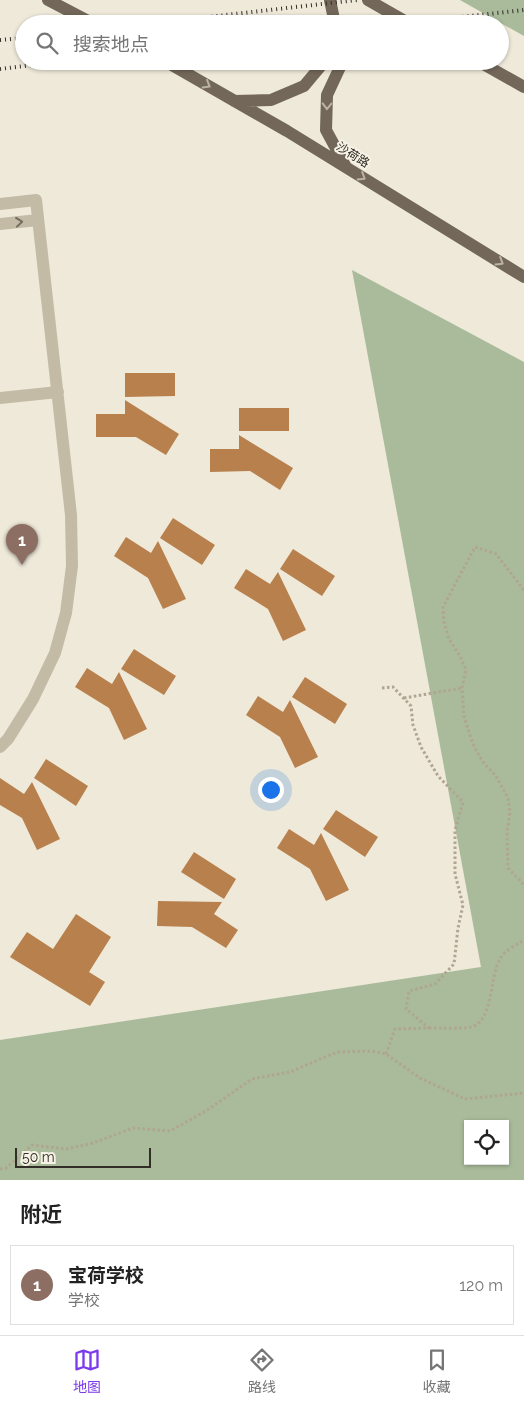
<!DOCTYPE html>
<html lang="zh">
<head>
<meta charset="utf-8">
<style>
	body { margin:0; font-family:Raleway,"Noto Sans SC",sans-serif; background:#f6f6f6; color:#222 }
	.controls { position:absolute; right:15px; bottom:15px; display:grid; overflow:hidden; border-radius:0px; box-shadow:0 1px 4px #0004 }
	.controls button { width:45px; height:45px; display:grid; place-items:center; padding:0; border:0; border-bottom:1px solid #e0e0e0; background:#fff; color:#222; font:25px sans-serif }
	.scale { position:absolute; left:15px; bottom:12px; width:136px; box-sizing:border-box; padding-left:5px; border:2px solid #322d26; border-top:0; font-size:14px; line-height:18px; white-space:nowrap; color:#322d26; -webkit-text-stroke:4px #f6f2e5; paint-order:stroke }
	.you { position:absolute; left:270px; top:789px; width:18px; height:18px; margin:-12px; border:4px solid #fff; border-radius:50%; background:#1a73e8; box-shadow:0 0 0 8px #1a73e833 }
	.badge { display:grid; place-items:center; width:32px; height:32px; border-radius:50%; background:#7c3aed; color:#fff; font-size:16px; font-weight:700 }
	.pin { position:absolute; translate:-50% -41px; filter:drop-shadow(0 1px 2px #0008) }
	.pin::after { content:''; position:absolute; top:26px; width:18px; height:15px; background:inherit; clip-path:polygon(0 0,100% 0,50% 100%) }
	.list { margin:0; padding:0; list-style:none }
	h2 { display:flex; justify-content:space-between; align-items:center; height:65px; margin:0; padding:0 20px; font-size:21px }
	h2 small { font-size:16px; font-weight:400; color:#767676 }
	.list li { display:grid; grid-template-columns:32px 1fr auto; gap:15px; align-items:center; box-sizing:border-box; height:80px; margin:0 10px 10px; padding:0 10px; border:1px solid #e0e0e0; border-radius:0px }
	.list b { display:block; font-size:19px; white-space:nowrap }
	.list p { margin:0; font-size:16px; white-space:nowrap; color:#767676 }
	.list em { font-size:16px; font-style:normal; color:#767676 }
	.icon { flex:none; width:28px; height:28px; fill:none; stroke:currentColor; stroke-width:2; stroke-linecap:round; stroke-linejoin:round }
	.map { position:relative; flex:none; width:524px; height:1180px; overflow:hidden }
	.search { position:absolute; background:#fff; box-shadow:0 1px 4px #0004; left:15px; right:15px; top:15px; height:55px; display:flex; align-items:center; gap:12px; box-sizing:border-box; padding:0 18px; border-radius:28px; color:#767676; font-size:19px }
	.sheet { height:155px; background:#fff }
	nav { display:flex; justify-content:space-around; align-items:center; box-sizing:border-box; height:70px; border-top:1px solid #e0e0e0; background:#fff; font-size:14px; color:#767676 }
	nav a { display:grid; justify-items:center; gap:2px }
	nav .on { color:#7c3aed }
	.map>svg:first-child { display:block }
</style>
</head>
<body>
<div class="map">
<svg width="524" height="1180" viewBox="0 0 524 1180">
	<rect width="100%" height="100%" fill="#eee9d9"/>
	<path fill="#a9bb9b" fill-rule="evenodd" d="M 460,0 L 524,0 L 524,36 Z
		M 352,270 L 524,362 L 524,1180 L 0,1180 L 0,1040 L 481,967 ZM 468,1124 L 505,1124 L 505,1161 L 468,1161 Z"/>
	<path fill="#b8804d" d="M 125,373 L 175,373 L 175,396 L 125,397 Z
		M 125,400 L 179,434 L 166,455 L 136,437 L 96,437 L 96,414 L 125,414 Z
		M 239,408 L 289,408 L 289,431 L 239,431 Z
		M 239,435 L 293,468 L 280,490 L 250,471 L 210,472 L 210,449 L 239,449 Z
		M 173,518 L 215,545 L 202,565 L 160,538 Z
		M 126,537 L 151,553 L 158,541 L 186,599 L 163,609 L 148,578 L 114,556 Z
		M 293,549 L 335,576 L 322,596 L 280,569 Z
		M 246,569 L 270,584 L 278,572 L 306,630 L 283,641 L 268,609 L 234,588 Z
		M 134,649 L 176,676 L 164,695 L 121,669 Z
		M 87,668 L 112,684 L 119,672 L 147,729 L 124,740 L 109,708 L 75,687 Z
		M 305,677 L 347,704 L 335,724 L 292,697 Z
		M 258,696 L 283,712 L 290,700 L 318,757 L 295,768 L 280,737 L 246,715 Z
		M 46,759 L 88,786 L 76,806 L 34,778 Z
		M 0,778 L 24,794 L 32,782 L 60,839 L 37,850 L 22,818 L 0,805 Z
		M 336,810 L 378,837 L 365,857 L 323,829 Z
		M 289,829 L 314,845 L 321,833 L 349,890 L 326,901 L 310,869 L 277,848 Z
		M 194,852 L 236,879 L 224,899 L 181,872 Z
		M 158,901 L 222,902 L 214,914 L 238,930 L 226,948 L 192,927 L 157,926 Z
		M 76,914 L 111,937 L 89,972 L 105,982 L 90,1006 L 10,957 L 27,932 L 53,949 Z"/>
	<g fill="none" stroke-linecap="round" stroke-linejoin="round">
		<path stroke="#b0a591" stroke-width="3" stroke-dasharray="2.5 2.5" stroke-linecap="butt" d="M 524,590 L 496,554 L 475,547 L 443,607 L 444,622 L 449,639 L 460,656 L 466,670 L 462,688 L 464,717 L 473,744 L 482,761 L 496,776 L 508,798 L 510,812 L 507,832 L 508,868 L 524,885
			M 382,688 L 393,687 L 411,706 L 413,725 L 421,747 L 438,776 L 463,802 L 455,830 L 455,874 L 463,905 L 458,928 L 454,964 L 435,984 L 409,991 L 406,1009 L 429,1028 L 395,1029 L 386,1054
			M 404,698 L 462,688
			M 429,1028 C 439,1028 462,1029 471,1027 C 494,1021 489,977 500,959 C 504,951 516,945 524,940
			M 0,1169 L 6,1168 L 32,1145 L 66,1149 L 93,1143 L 133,1128 L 170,1131 L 206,1111 L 252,1079 L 290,1072 L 337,1052 L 371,1051 L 386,1054 L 420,1078 L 465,1099 L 524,1093"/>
		<path stroke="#c4bba7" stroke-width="12" d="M 0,204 L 36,200 L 71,515 L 72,566 L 66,613 L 55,653 L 33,699 L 8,739 L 0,747
			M 0,224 L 38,220
			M 0,398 L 58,392"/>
		<path stroke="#726759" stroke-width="12" d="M 48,0 L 94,24
			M 330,0 L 335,24
			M 368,0 L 410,24
			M 165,61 L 287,131 L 524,277
			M 344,61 L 341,65 L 327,95 L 326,130 L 346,167
			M 478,61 L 524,87
			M 234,101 L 271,100 L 304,86 L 325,61"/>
		<path stroke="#322d26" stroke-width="4" stroke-dasharray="1 4" stroke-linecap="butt" d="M 147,24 L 357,0
			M 398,24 L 524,10
			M 0,40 L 24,38
			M 0,69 L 65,61"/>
	</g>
	<defs><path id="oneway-chevron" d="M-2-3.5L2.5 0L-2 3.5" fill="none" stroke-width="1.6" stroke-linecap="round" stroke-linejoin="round" transform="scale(1.25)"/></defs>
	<g stroke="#bbb3a6">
		<use href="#oneway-chevron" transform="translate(207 85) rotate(30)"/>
		<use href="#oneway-chevron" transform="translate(327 106) rotate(91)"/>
		<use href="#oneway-chevron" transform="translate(362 177) rotate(32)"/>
		<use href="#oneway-chevron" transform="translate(500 262) rotate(32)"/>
	</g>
	<use stroke="#746d60" href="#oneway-chevron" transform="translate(19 222) rotate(-6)"/>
	<g text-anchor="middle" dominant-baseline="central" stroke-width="4" stroke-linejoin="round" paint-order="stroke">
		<g font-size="12" fill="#322d26" stroke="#f6f2e5">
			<text transform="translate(353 155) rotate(32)">沙荷路</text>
		</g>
	</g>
</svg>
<div class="controls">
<button><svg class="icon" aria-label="locate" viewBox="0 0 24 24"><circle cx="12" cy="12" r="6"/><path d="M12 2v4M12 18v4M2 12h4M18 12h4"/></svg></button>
</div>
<div class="scale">50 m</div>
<div class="you"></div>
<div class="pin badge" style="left:22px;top:565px;background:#8d6e63">1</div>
<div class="search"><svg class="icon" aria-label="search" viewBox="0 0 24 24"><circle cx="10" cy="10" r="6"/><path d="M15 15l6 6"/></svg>搜索地点</div>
</div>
<section class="sheet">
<h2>附近<small></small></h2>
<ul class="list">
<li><span class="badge" style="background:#8d6e63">1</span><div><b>宝荷学校</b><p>学校</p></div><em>120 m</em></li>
</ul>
</section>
<nav>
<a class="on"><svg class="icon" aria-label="map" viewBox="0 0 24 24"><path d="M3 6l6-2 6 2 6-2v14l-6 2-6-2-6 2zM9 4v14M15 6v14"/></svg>地图</a>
<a><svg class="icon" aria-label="directions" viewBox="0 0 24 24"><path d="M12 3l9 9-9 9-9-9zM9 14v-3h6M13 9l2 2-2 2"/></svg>路线</a>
<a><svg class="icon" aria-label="saved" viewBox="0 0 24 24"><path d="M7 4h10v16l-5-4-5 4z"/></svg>收藏</a>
</nav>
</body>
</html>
